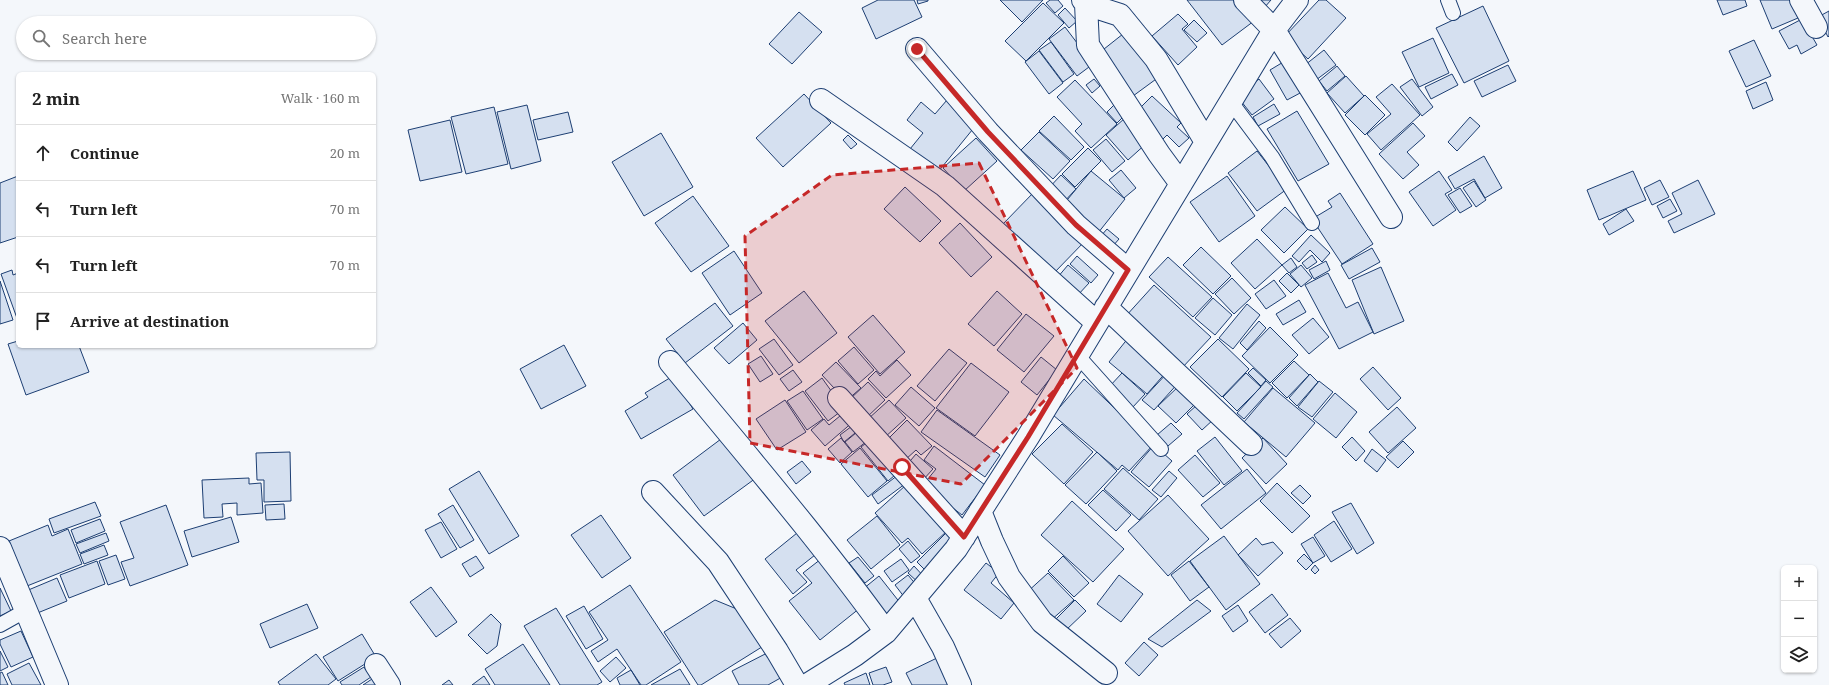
<!DOCTYPE html>
<html lang="en">
<head>
<meta charset="utf-8">
<style>
	body { margin:0; font-family:"Noto Serif",serif; background:#f2f2f2; color:#222 }
	.controls { position:absolute; right:12px; bottom:12px; display:grid; overflow:hidden; border-radius:6px; box-shadow:0 1px 3px #0004 }
	.controls button { width:36px; height:36px; display:grid; place-items:center; padding:0; border:0; border-bottom:1px solid #e0e0e0; background:#fff; color:#222; font:20px sans-serif }
	.stop { position:absolute; width:12px; height:12px; margin:-9px; border:3px solid #c62828; border-radius:50%; background:#fff }
	.stop.end { background:#c62828; border-color:#fff; box-shadow:0 1px 4px #0008 }
	.list { margin:0; padding:0; list-style:none }
	h2 { display:flex; justify-content:space-between; align-items:center; height:52px; margin:0; padding:0 16px; font-size:17px }
	h2 small { font-size:13px; font-weight:400; color:#767676 }
	.list li { display:grid; grid-template-columns:26px 1fr auto; gap:12px; align-items:center; box-sizing:border-box; height:56px; padding:0 16px; border-top:1px solid #e0e0e0 }
	.list b { display:block; font-size:15px; white-space:nowrap }
	.list em { font-size:13px; font-style:normal; color:#767676 }
	.icon { flex:none; width:22px; height:22px; fill:none; stroke:currentColor; stroke-width:2; stroke-linecap:round; stroke-linejoin:round }
	.map { position:relative; flex:none; width:1829px; height:685px; overflow:hidden }
	.search { position:absolute; background:#fff; box-shadow:0 1px 3px #0004; left:16px; top:16px; width:360px; height:44px; display:flex; align-items:center; gap:10px; box-sizing:border-box; padding:0 14px; border-radius:22px; color:#767676; font-size:15px }
	.panel { position:absolute; background:#fff; box-shadow:0 1px 3px #0004; left:16px; top:72px; width:360px; height:276px; border-radius:6px }
	.map>svg:first-child { display:block }
</style>
</head>
<body>
<div class="map">
<svg width="1829" height="685" viewBox="0 0 1829 685">
	<rect width="100%" height="100%" fill="#f4f7fb"/>
	<path fill="#d5e0f0" stroke="#1d3f73" d="M 878,0 L 914,0 L 922,17 L 876,39 L 862,8 Z
		M 917,0 L 928,0 L 928,1 L 918,4 Z
		M 1000,0 L 1043,0 L 1022,22 Z
		M 1050,0 L 1058,0 L 1063,6 L 1055,13 L 1046,3 Z
		M 1187,0 L 1239,0 L 1254,21 L 1222,45 Z
		M 1256,0 L 1271,0 L 1264,8 Z
		M 1319,0 L 1326,0 L 1346,18 L 1308,59 L 1284,37 Z
		M 1717,0 L 1745,0 L 1747,6 L 1723,15 Z
		M 1760,0 L 1791,0 L 1798,18 L 1772,29 Z
		M 1043,3 L 1064,23 L 1026,61 L 1005,41 Z
		M 1483,6 L 1509,61 L 1464,83 L 1436,28 Z
		M 1065,8 L 1077,21 L 1069,28 L 1058,15 Z
		M 1829,11 L 1829,36 L 1828,37 L 1818,17 Z
		M 799,12 L 822,32 L 792,64 L 769,44 Z
		M 1178,14 L 1188,24 L 1182,29 L 1197,47 L 1178,65 L 1152,36 Z
		M 1802,19 L 1817,45 L 1801,54 L 1797,45 L 1789,49 L 1779,31 Z
		M 1194,20 L 1207,33 L 1197,42 L 1184,30 Z
		M 1065,27 L 1093,64 L 1077,76 L 1049,39 Z
		M 1128,30 L 1163,74 L 1133,96 L 1099,53 Z
		M 1433,38 L 1449,73 L 1419,87 L 1402,52 Z
		M 1754,40 L 1771,76 L 1746,87 L 1729,51 Z
		M 1051,42 L 1074,74 L 1063,82 L 1039,50 Z
		M 1324,50 L 1336,65 L 1316,80 L 1305,65 Z
		M 1039,51 L 1063,83 L 1049,94 L 1025,62 Z
		M 1285,61 L 1302,92 L 1287,100 L 1270,70 Z
		M 1508,65 L 1516,81 L 1482,97 L 1474,81 Z
		M 1337,66 L 1345,76 L 1327,91 L 1319,81 Z
		M 1452,74 L 1458,85 L 1431,99 L 1425,87 Z
		M 1346,76 L 1364,96 L 1345,113 L 1327,93 Z
		M 1094,79 L 1100,86 L 1092,93 L 1086,85 Z
		M 1259,79 L 1274,99 L 1252,115 L 1237,96 Z
		M 1412,79 L 1433,107 L 1422,116 L 1400,87 Z
		M 1075,80 L 1117,124 L 1091,148 L 1075,131 L 1082,124 L 1057,97 Z
		M 1766,82 L 1773,100 L 1753,109 L 1746,91 Z
		M 1392,84 L 1420,115 L 1381,150 L 1367,134 L 1391,114 L 1376,97 Z
		M 804,94 L 831,123 L 783,167 L 756,138 Z
		M 1365,95 L 1385,115 L 1365,135 L 1345,115 Z
		M 1152,96 L 1181,123 L 1177,127 L 1189,138 L 1179,147 L 1167,135 L 1162,140 L 1134,114 Z
		M 947,100 L 977,124 L 938,172 L 910,149 L 923,133 L 907,120 L 921,102 L 935,114 Z
		M 1274,104 L 1280,114 L 1258,126 L 1253,117 Z
		M 527,105 L 541,161 L 511,169 L 497,112 Z
		M 1114,105 L 1124,116 L 1117,123 L 1107,112 Z
		M 494,107 L 508,164 L 466,174 L 451,117 Z
		M 1297,111 L 1329,164 L 1298,181 L 1267,129 Z
		M 568,112 L 573,132 L 538,140 L 533,120 Z
		M 1054,116 L 1084,147 L 1071,160 L 1039,131 Z
		M 1470,117 L 1480,126 L 1457,151 L 1448,142 Z
		M 1125,118 L 1148,142 L 1128,160 L 1106,135 Z
		M 450,120 L 462,172 L 420,181 L 408,130 Z
		M 1413,123 L 1425,136 L 1407,152 L 1419,165 L 1403,179 L 1379,154 Z
		M 1039,132 L 1070,161 L 1053,179 L 1021,150 Z
		M 661,133 L 693,187 L 644,216 L 612,162 Z
		M 848,135 L 857,144 L 851,149 L 843,140 Z
		M 976,138 L 997,161 L 964,191 L 943,168 Z
		M 1106,139 L 1125,161 L 1112,172 L 1093,150 Z
		M 1088,148 L 1101,161 L 1075,187 L 1062,174 Z
		M 1257,151 L 1287,189 L 1257,211 L 1228,173 Z
		M 1484,156 L 1502,188 L 1485,198 L 1474,179 L 1455,189 L 1448,177 Z
		M 1121,170 L 1136,188 L 1124,198 L 1109,180 Z
		M 1091,171 L 1125,199 L 1098,233 L 1063,205 Z
		M 1439,171 L 1452,190 L 1445,194 L 1456,210 L 1433,226 L 1409,192 Z
		M 1633,171 L 1646,200 L 1599,220 L 1587,190 Z
		M 1061,175 L 1076,189 L 1061,205 L 1046,191 Z
		M 18,176 L 18,237 L 0,243 L 0,183 Z
		M 1227,176 L 1255,216 L 1219,242 L 1190,202 Z
		M 1660,180 L 1669,197 L 1652,205 L 1644,188 Z
		M 1698,180 L 1715,214 L 1674,233 L 1668,221 L 1682,214 L 1672,193 Z
		M 1474,181 L 1486,200 L 1476,207 L 1463,188 Z
		M 905,187 L 941,221 L 920,242 L 884,209 Z
		M 1460,188 L 1472,206 L 1460,213 L 1448,195 Z
		M 1035,191 L 1086,240 L 1053,274 L 1002,225 Z
		M 1340,193 L 1373,244 L 1342,264 L 1312,219 L 1332,207 L 1328,201 Z
		M 693,196 L 729,246 L 691,272 L 655,223 Z
		M 1670,199 L 1677,211 L 1663,218 L 1657,206 Z
		M 1285,207 L 1308,229 L 1284,253 L 1261,230 Z
		M 1626,209 L 1634,221 L 1609,235 L 1603,224 Z
		M 960,223 L 992,257 L 971,277 L 939,243 Z
		M 1107,229 L 1119,239 L 1112,247 L 1100,237 Z
		M 1311,235 L 1330,253 L 1322,262 L 1310,250 L 1299,262 L 1292,256 Z
		M 1257,239 L 1282,265 L 1255,289 L 1231,263 Z
		M 1201,247 L 1231,276 L 1213,294 L 1183,265 Z
		M 1372,248 L 1380,262 L 1349,279 L 1341,265 Z
		M 734,251 L 762,293 L 730,315 L 702,273 Z
		M 1312,255 L 1317,262 L 1307,269 L 1302,263 Z
		M 1077,256 L 1098,275 L 1091,283 L 1070,264 Z
		M 1168,257 L 1212,297 L 1193,317 L 1149,277 Z
		M 1291,258 L 1297,267 L 1289,273 L 1282,265 Z
		M 1326,261 L 1330,270 L 1314,279 L 1309,270 Z
		M 1068,265 L 1089,283 L 1077,296 L 1057,278 Z
		M 1301,265 L 1312,278 L 1301,287 L 1290,274 Z
		M 1381,267 L 1404,321 L 1374,334 L 1352,280 Z
		M 12,270 L 13,275 L 18,273 L 18,321 L 1,274 Z
		M 1287,273 L 1299,285 L 1291,293 L 1279,281 Z
		M 1328,273 L 1346,308 L 1358,302 L 1373,332 L 1339,349 L 1305,285 Z
		M 1232,278 L 1251,298 L 1234,314 L 1215,294 Z
		M 1274,280 L 1286,296 L 1266,309 L 1255,294 Z
		M 0,281 L 13,320 L 0,324 Z
		M 1154,285 L 1211,337 L 1181,369 L 1125,317 Z
		M 804,291 L 837,333 L 799,363 L 765,321 Z
		M 997,291 L 1022,314 L 994,346 L 968,324 Z
		M 1213,298 L 1232,315 L 1215,335 L 1195,318 Z
		M 1299,300 L 1306,312 L 1283,325 L 1276,314 Z
		M 715,303 L 733,326 L 685,363 L 666,339 Z
		M 1247,304 L 1260,315 L 1233,349 L 1219,338 Z
		M 1026,314 L 1054,336 L 1024,372 L 997,350 Z
		M 873,315 L 905,352 L 880,374 L 848,337 Z
		M 1313,318 L 1329,337 L 1309,354 L 1292,335 Z
		M 1259,321 L 1266,328 L 1247,350 L 1240,343 Z
		M 743,323 L 757,340 L 729,364 L 714,348 Z
		M 1270,327 L 1298,355 L 1270,383 L 1242,356 Z
		M 1129,337 L 1168,370 L 1147,394 L 1109,362 Z
		M 774,339 L 793,365 L 779,375 L 759,349 Z
		M 1218,339 L 1249,369 L 1222,397 L 1190,367 Z
		M 18,341 L 18,346 L 79,346 L 89,372 L 26,395 L 8,344 Z
		M 564,345 L 586,386 L 541,409 L 520,369 Z
		M 854,347 L 874,370 L 858,384 L 838,361 Z
		M 949,349 L 967,363 L 935,401 L 917,386 Z
		M 761,356 L 773,374 L 760,382 L 748,364 Z
		M 1041,357 L 1057,370 L 1037,395 L 1021,382 Z
		M 897,360 L 911,375 L 886,398 L 868,379 L 876,371 L 880,376 Z
		M 1294,361 L 1309,375 L 1287,398 L 1272,383 Z
		M 836,362 L 861,388 L 846,401 L 822,375 Z
		M 971,363 L 1009,392 L 975,436 L 936,408 Z
		M 1373,367 L 1401,398 L 1388,410 L 1360,379 Z
		M 1253,368 L 1266,380 L 1261,386 L 1248,373 Z
		M 793,370 L 802,382 L 789,391 L 780,379 Z
		M 1169,371 L 1180,381 L 1154,410 L 1142,400 Z
		M 1122,373 L 1145,394 L 1132,408 L 1109,387 Z
		M 1246,373 L 1261,387 L 1237,411 L 1223,397 Z
		M 1310,374 L 1318,382 L 1297,406 L 1289,398 Z
		M 673,376 L 693,409 L 641,439 L 625,411 L 648,397 L 645,393 Z
		M 822,378 L 844,409 L 828,421 L 805,391 Z
		M 1084,379 L 1153,445 L 1129,471 L 1122,465 L 1118,470 L 1053,415 Z
		M 1266,381 L 1273,387 L 1244,419 L 1237,413 Z
		M 1319,381 L 1333,392 L 1312,417 L 1298,407 Z
		M 868,382 L 885,400 L 866,418 L 849,400 Z
		M 1181,384 L 1198,401 L 1176,423 L 1158,406 Z
		M 911,387 L 935,408 L 919,426 L 895,405 Z
		M 1273,388 L 1315,423 L 1286,457 L 1244,422 Z
		M 803,391 L 823,419 L 807,430 L 787,401 Z
		M 1335,393 L 1357,412 L 1336,438 L 1313,419 Z
		M 785,400 L 806,432 L 777,450 L 756,419 Z
		M 889,400 L 906,418 L 884,438 L 868,419 Z
		M 1198,404 L 1214,419 L 1202,430 L 1187,414 Z
		M 1397,407 L 1416,428 L 1388,453 L 1369,432 Z
		M 937,410 L 1000,455 L 985,477 L 921,432 Z
		M 846,411 L 854,421 L 825,446 L 811,430 L 824,419 L 829,425 Z
		M 907,420 L 932,446 L 921,455 L 916,450 L 905,460 L 886,441 Z
		M 856,423 L 860,429 L 844,442 L 840,435 Z
		M 1171,423 L 1182,434 L 1168,446 L 1157,435 Z
		M 1062,424 L 1093,452 L 1064,484 L 1032,454 Z
		M 862,428 L 871,438 L 853,452 L 845,442 Z
		M 725,436 L 756,478 L 704,516 L 673,475 Z
		M 874,437 L 901,470 L 888,481 L 861,447 Z
		M 1215,437 L 1242,471 L 1224,485 L 1197,451 Z
		M 1352,437 L 1365,451 L 1356,461 L 1342,447 Z
		M 841,438 L 852,452 L 840,463 L 828,449 Z
		M 1263,438 L 1287,464 L 1266,484 L 1242,458 Z
		M 1403,441 L 1414,452 L 1398,468 L 1386,457 Z
		M 1154,445 L 1172,461 L 1149,487 L 1131,472 Z
		M 934,446 L 985,485 L 962,515 L 923,485 L 936,469 L 924,460 Z
		M 860,448 L 887,481 L 868,497 L 841,464 Z
		M 1372,449 L 1386,460 L 1377,472 L 1364,461 Z
		M 290,452 L 291,501 L 264,502 L 264,480 L 257,480 L 256,453 Z
		M 1097,452 L 1117,471 L 1086,504 L 1065,485 Z
		M 916,454 L 933,469 L 922,481 L 905,467 Z
		M 1195,455 L 1220,483 L 1203,497 L 1178,470 Z
		M 802,461 L 811,472 L 796,484 L 787,472 Z
		M 1123,468 L 1158,499 L 1139,520 L 1104,489 Z
		M 1247,469 L 1266,493 L 1221,529 L 1201,505 Z
		M 479,471 L 519,536 L 489,554 L 449,489 Z
		M 1169,471 L 1177,478 L 1161,497 L 1152,490 Z
		M 898,475 L 905,484 L 878,504 L 872,495 Z
		M 249,478 L 249,484 L 261,483 L 263,513 L 237,515 L 237,503 L 222,504 L 223,517 L 204,518 L 202,480 Z
		M 1277,483 L 1310,516 L 1292,533 L 1260,501 Z
		M 906,485 L 947,531 L 922,554 L 908,538 L 902,543 L 875,513 Z
		M 1300,485 L 1311,496 L 1303,504 L 1291,493 Z
		M 1103,490 L 1131,515 L 1116,531 L 1088,505 Z
		M 1168,495 L 1209,539 L 1168,576 L 1128,531 Z
		M 1072,501 L 1124,549 L 1093,582 L 1041,535 Z
		M 95,502 L 101,516 L 54,533 L 49,519 Z
		M 1351,503 L 1374,543 L 1357,554 L 1332,512 Z
		M 284,504 L 285,519 L 266,520 L 265,505 Z
		M 166,505 L 188,565 L 130,586 L 121,562 L 134,558 L 120,522 Z
		M 453,505 L 474,540 L 460,548 L 438,514 Z
		M 601,515 L 631,558 L 602,578 L 571,535 Z
		M 877,516 L 900,545 L 871,569 L 847,540 Z
		M 231,517 L 239,542 L 192,557 L 184,531 Z
		M 100,519 L 105,531 L 76,543 L 71,530 Z
		M 1334,521 L 1352,549 L 1331,562 L 1314,535 Z
		M 441,522 L 457,549 L 441,558 L 425,530 Z
		M 48,525 L 52,536 L 68,529 L 82,564 L 27,586 L 9,541 Z
		M 948,531 L 959,543 L 929,574 L 917,562 Z
		M 106,533 L 109,541 L 80,553 L 76,544 Z
		M 797,533 L 815,555 L 796,570 L 807,582 L 793,594 L 765,559 Z
		M 1224,536 L 1260,584 L 1226,610 L 1190,561 Z
		M 1313,537 L 1325,556 L 1313,563 L 1301,544 Z
		M 1256,538 L 1262,545 L 1273,542 L 1283,553 L 1258,576 L 1238,555 Z
		M 908,541 L 920,556 L 911,563 L 899,549 Z
		M 104,545 L 108,555 L 84,564 L 80,554 Z
		M 1304,554 L 1313,563 L 1306,570 L 1297,561 Z
		M 116,555 L 125,579 L 108,585 L 99,561 Z
		M 476,556 L 484,568 L 470,577 L 462,564 Z
		M 1063,556 L 1089,583 L 1074,597 L 1048,571 Z
		M 858,557 L 874,576 L 865,583 L 849,563 Z
		M 821,559 L 860,608 L 820,640 L 789,601 L 812,583 L 803,573 Z
		M 901,559 L 909,570 L 892,582 L 884,571 Z
		M 97,561 L 105,584 L 69,598 L 60,575 Z
		M 1189,561 L 1209,587 L 1190,601 L 1171,575 Z
		M 986,563 L 999,573 L 991,583 L 1014,603 L 1001,619 L 964,590 Z
		M 1315,565 L 1319,570 L 1315,574 L 1311,570 Z
		M 914,566 L 927,580 L 921,585 L 908,573 Z
		M 1048,573 L 1074,600 L 1050,621 L 1025,594 Z
		M 908,575 L 918,587 L 905,598 L 895,585 Z
		M 1119,575 L 1143,594 L 1121,622 L 1097,604 Z
		M 879,576 L 901,604 L 884,617 L 863,589 Z
		M 57,578 L 67,601 L 35,614 L 26,591 Z
		M 630,585 L 681,662 L 646,685 L 641,685 L 617,649 L 598,662 L 591,651 L 608,640 L 589,612 Z
		M 431,587 L 457,622 L 436,637 L 410,602 Z
		M 0,588 L 11,611 L 0,616 Z
		M 1272,594 L 1288,615 L 1265,633 L 1249,612 Z
		M 715,600 L 744,612 L 765,645 L 701,685 L 698,685 L 664,632 Z
		M 1075,600 L 1086,611 L 1065,631 L 1054,621 Z
		M 1197,600 L 1211,611 L 1162,647 L 1148,639 Z
		M 307,604 L 318,628 L 270,648 L 260,624 Z
		M 1238,605 L 1248,621 L 1233,632 L 1222,616 Z
		M 584,606 L 603,639 L 586,649 L 566,616 Z
		M 556,608 L 602,682 L 597,685 L 560,685 L 524,626 Z
		M 491,614 L 501,624 L 497,646 L 487,654 L 468,635 Z
		M 1290,618 L 1301,631 L 1281,648 L 1269,634 Z
		M 21,631 L 33,657 L 11,667 L 0,644 L 0,640 Z
		M 362,634 L 376,657 L 338,681 L 323,657 Z
		M 1144,642 L 1158,655 L 1139,676 L 1125,663 Z
		M 523,644 L 550,685 L 495,685 L 485,669 Z
		M 0,651 L 8,667 L 0,671 Z
		M 771,651 L 784,676 L 768,685 L 739,685 L 732,671 Z
		M 316,654 L 336,679 L 328,685 L 280,685 L 278,682 Z
		M 616,657 L 626,668 L 610,682 L 600,671 Z
		M 939,657 L 953,685 L 912,685 L 906,673 Z
		M 29,663 L 41,685 L 12,685 L 7,674 Z
		M 364,667 L 371,677 L 359,685 L 342,685 L 340,682 Z
		M 886,667 L 892,682 L 883,685 L 873,685 L 869,673 Z
		M 680,669 L 690,685 L 651,685 Z
		M 631,670 L 640,685 L 620,685 L 617,678 Z
		M 2,672 L 8,685 L 0,685 L 0,673 Z
		M 866,673 L 870,685 L 845,685 L 844,683 Z
		M 378,675 L 384,685 L 363,685 Z
		M 484,676 L 490,685 L 472,685 Z
		M 449,680 L 453,685 L 442,685 Z"/>
	<g fill="none" stroke-linecap="round" stroke-linejoin="round">
		<g stroke="#1d3f73" stroke-width="16">
			<path id="service" d="M 1448,0 L 1453,13
				M 1231,102 L 1272,157 L 1312,223
				M 1077,355 L 1161,449
				M 0,625 L 25,611"/>
		</g>
		<g stroke="#1d3f73" stroke-width="24">
			<path id="minor" d="M 1083,0 L 1086,4 L 1120,15 L 1156,59 L 1206,142
				M 1245,0 L 1274,30 L 1391,217
				M 1801,0 L 1816,27
				M 1086,4 L 1088,45 L 1159,154 L 1181,184
				M 917,49 L 988,132 L 1076,225 L 1128,270
				M 821,100 L 945,186 L 1097,323
				M 1106,307 L 1251,444
				M 670,362 C 743,451 819,539 886,632
				M 839,398 L 964,537
				M 653,492 L 718,562 L 777,651 L 797,685
				M 980,511 L 992,541 L 1009,577 L 1042,622 L 1106,673
				M 0,548 L 57,685
				M 915,598 L 943,647 L 960,685
				M 376,665 L 389,685
				M 807,685 L 855,655 L 886,632 L 956,549 L 1028,437 L 1274,30 L 1297,0"/>
		</g>
		<use href="#service" stroke="#f4f7fb" stroke-width="14"/>
		<use href="#minor" stroke="#f4f7fb" stroke-width="22"/>
	</g>
	<g fill="none" stroke-linecap="round" stroke-linejoin="round">
		<path stroke="#c62828" stroke-width="5" d="M 902,467 L 964,537 L 1028,437 L 1128,270 L 1076,225 L 988,132 L 917,49"/>
	</g>
	<path fill="#c62828" fill-opacity="0.2" stroke="#c62828" stroke-width="3" stroke-dasharray="8 5" stroke-linejoin="round" d="M 979,163 L 1077,368 L 961,484 L 750,443 L 745,236 L 832,175 Z"/>
</svg>
<div class="controls">
<button>+</button>
<button>−</button>
<button><svg class="icon" aria-label="layers" viewBox="0 0 24 24"><path d="M12 4l9 5-9 5-9-5zM3 14l9 5 9-5"/></svg></button>
</div>
<div class="stop" style="left:902px;top:467px"></div>
<div class="stop end" style="left:917px;top:49px"></div>
<div class="search"><svg class="icon" aria-label="search" viewBox="0 0 24 24"><circle cx="10" cy="10" r="6"/><path d="M15 15l6 6"/></svg>Search here</div>
<section class="panel">
<h2>2 min<small>Walk · 160 m</small></h2>
<ul class="list">
<li><svg class="icon" aria-label="ahead" viewBox="0 0 24 24"><path d="M12 20V5M6 11l6-6 6 6"/></svg><div><b>Continue</b></div><em>20 m</em></li>
<li><svg class="icon" aria-label="left" viewBox="0 0 24 24"><path d="M17 20v-9H6M10 6l-5 5 5 5"/></svg><div><b>Turn left</b></div><em>70 m</em></li>
<li><svg class="icon" aria-label="left" viewBox="0 0 24 24"><path d="M17 20v-9H6M10 6l-5 5 5 5"/></svg><div><b>Turn left</b></div><em>70 m</em></li>
<li><svg class="icon" aria-label="arrive" viewBox="0 0 24 24"><path d="M6 21V4h12l-3 4 3 4H6"/></svg><div><b>Arrive at destination</b></div></li>
</ul>
</section>
</div>
</body>
</html>
